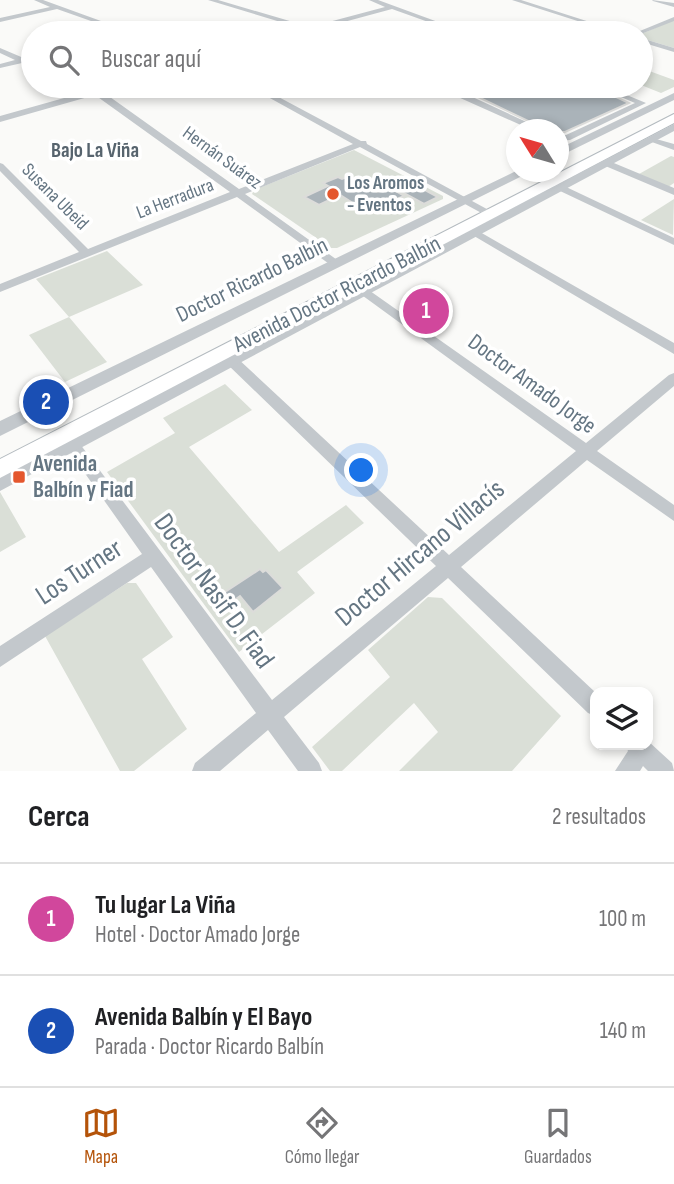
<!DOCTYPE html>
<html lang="es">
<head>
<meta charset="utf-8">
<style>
	body { margin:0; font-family:"Sofia Sans Condensed",sans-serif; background:#f2f2f2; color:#202124 }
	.controls { position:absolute; right:21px; bottom:21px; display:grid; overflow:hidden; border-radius:14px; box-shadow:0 4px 10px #0003 }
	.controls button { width:63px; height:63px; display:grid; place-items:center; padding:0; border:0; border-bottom:2px solid #e0e0e0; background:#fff; color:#202124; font:35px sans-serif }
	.compass { position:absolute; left:506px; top:119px; width:63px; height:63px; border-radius:50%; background:#fff; box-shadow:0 4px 10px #0003; rotate:307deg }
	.you { position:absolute; left:362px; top:471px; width:24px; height:24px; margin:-18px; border:5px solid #fff; border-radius:50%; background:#1a73e8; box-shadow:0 0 0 10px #1a73e833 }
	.badge { display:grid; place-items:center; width:46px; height:46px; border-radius:50%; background:#b45309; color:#fff; font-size:23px; font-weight:700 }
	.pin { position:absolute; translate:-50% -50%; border:4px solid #fff; box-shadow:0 2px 7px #0006 }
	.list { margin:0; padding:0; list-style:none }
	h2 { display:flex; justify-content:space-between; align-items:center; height:91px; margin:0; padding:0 28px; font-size:30px }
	h2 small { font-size:23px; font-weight:400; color:#757577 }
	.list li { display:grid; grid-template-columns:46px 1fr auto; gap:21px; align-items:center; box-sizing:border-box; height:112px; padding:0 28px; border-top:2px solid #e0e0e0 }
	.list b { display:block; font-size:26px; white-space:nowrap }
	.list p { margin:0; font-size:23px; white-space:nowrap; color:#757577 }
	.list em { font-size:23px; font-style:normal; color:#757577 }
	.icon { flex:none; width:38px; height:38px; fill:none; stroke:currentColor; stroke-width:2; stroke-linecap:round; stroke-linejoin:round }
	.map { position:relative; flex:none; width:674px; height:771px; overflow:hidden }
	.search { position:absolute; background:#fff; box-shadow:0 4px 10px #0003; left:21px; right:21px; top:21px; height:77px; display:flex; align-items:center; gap:18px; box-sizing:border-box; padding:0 24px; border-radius:38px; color:#757577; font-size:26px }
	.sheet { height:315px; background:#fff }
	nav { display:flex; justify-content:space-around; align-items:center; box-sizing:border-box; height:98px; border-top:2px solid #e0e0e0; background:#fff; font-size:19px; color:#757577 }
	nav a { display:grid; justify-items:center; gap:4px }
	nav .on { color:#b45309 }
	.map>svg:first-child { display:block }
</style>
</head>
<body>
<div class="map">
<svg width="674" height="771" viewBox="0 0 674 771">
	<rect width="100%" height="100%" fill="#fafaf8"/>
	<path fill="#dadfd7" d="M 674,20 L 674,48 L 641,38 L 641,34 Z
		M 641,68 L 674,80 L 674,87 L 661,93 L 641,85 Z
		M 354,150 L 443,196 L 443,199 L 337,248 L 331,248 L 252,194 L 254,190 Z
		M 671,156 L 674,157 L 674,183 L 668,187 L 639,174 Z
		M 674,199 L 673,235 L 641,220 Z
		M 107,251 L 143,285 L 69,317 L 107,362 L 65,382 L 29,335 L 69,317 L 36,279 Z
		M 225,384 L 252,410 L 189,447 L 279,552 L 346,505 L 364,523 L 297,572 L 315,593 L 239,652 L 107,472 L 175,433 L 163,418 Z
		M 0,492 L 26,537 L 0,552 Z
		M 127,583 L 136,583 L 173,637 L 142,659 L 187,729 L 134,771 L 120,771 L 45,636 Z
		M 428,597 L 442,598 L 561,716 L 512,771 L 399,771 L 438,732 L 414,703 L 342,771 L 330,771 L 312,747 L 390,677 L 368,650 Z"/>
	<path fill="#aab3b9" stroke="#dcdcda" stroke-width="2" d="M 484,86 L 593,86 L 629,103 L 565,132 L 558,132 L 558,130 L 547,130 L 472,94 Z
		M 338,177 L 342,179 L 347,177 L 377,192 L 389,187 L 404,196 L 367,212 L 340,195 L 319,205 L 304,197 L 328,186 L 323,183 Z
		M 414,184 L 438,197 L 424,204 L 400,191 Z
		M 260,569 L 263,572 L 266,570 L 283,588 L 253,612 L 240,596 L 229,604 L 222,594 Z"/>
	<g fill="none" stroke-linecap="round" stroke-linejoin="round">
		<g stroke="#b3babf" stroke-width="2">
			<path id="secondary" d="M 674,114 L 674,123 L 0,478 L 0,459 Z"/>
		</g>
		<path fill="#c3c8cc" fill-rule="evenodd" d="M 34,0 L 43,0 L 134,33 L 125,33 L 57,9 L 0,22 L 0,18 L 50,7 Z
			M 208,0 L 218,0 L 310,27 L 385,7 L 369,0 L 378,0 L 468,33 L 459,33 L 392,9 L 318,29 L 326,33 L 317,33 Z
			M 512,0 L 521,0 L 624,33 L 615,33 Z
			M 652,0 L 674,3 L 674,7 L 653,1 Z
			M 674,17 L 674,21 L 641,34 L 635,33 Z
			M 641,38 L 674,48 L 674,52 L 641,42 Z
			M 0,48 L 33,62 L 33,67 L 22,63 L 0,68 L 0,64 L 15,60 L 0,53 Z
			M 79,86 L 89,86 L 97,89 L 121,86 L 103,92 L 239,189 L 353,144 L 248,86 L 258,86 L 361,141 L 366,141 L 367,144 L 496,214 L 495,216 L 487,216 L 360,147 L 245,194 L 340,262 L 340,266 L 332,266 L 237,197 L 0,292 L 0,284 L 79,252 L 0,171 L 0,163 L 3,164 L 88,249 L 230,192 L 95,95 L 0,122 L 0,116 L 89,91 Z
			M 442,86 L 463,86 C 458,90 447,90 442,86 Z
			M 472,86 L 482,86 L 466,94 L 544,130 L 532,130 L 458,97 L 460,90 Z
			M 595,86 L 605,86 L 646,103 L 570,140 L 558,141 L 558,135 L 566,135 L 635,103 Z
			M 649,137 L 674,144 L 674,150 L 649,141 Z
			M 603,161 L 609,161 L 674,188 L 674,195 L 603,165 Z
			M 539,177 L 545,177 L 674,238 L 674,245 L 539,181 Z
			M 473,228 L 674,343 L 674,354 L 469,233 L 469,229 Z
			M 363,286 L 586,443 L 669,375 L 674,373 L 674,386 L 597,451 L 674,505 L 674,521 L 587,460 L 461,567 L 595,692 L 595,716 L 588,713 L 448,578 L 284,717 L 319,763 L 322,771 L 298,771 L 268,730 L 220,771 L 192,771 L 195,763 L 256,713 L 151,567 L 0,667 L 0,646 L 142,554 L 67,448 L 64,444 L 67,440 L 77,440 L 272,700 L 436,566 L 226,363 L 224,360 L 226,357 L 236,357 L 449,555 L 576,451 L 359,293 L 357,290 L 359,287 Z
			M 648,741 L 672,763 L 674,771 L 648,771 L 643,766 L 640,771 L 615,771 L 628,751 L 625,745 L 648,745 Z"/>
		<path fill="#c3c8cc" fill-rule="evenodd" d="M 674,93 L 674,100 L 558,157 L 558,149 Z
			M 674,124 L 674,131 L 0,491 L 0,474 Z
			M 516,171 L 530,172 L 0,436 L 0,421 Z"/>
		<use href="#secondary" fill="#fff" fill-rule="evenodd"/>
	</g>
	<g fill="#e4572e" stroke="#fff" stroke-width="2.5">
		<circle cx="333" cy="194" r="7"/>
		<rect x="12" y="470" width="14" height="14" rx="3.5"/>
	</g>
	<g text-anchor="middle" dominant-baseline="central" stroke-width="7" stroke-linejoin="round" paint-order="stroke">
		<g font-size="19" fill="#657683" stroke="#fff">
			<text transform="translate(222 158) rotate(36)">Hernán Suárez</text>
			<text transform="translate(55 197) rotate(45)">Susana Ubeid</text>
			<text transform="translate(175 199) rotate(-21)">La Herradura</text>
		</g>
		<g font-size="19" font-weight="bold" fill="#657683" stroke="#fff" text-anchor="start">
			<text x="347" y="183">Los Aromos<tspan x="347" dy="22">- Eventos</tspan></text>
		</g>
		<g font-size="21" font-weight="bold" fill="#57646e" stroke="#fff">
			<text x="95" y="150">Bajo La Viña</text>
		</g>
		<g font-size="23" fill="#657683" stroke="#fff">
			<text transform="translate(252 280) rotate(-26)">Doctor Ricardo Balbín</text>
			<text transform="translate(337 294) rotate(-27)">Avenida Doctor Ricardo Balbín</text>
			<text transform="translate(532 384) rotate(36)">Doctor Amado Jorge</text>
		</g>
		<g font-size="23" font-weight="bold" fill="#657683" stroke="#fff" text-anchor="start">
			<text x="33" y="464">Avenida<tspan x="33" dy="26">Balbín y Fiad</tspan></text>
		</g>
		<g font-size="28" fill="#657683" stroke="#fff">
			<text transform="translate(420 553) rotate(-40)">Doctor Hircano Villacís</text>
			<text transform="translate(79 572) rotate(-33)">Los Turner</text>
			<text transform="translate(214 591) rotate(54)">Doctor Nasif D. Fiad</text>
		</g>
	</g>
</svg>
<div class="controls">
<button><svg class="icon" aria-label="layers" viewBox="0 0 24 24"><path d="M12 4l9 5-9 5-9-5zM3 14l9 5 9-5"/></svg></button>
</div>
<svg class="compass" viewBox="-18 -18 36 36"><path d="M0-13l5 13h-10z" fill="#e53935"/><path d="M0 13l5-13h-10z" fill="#757577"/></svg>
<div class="you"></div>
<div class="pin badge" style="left:426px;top:311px;background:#d1479c">1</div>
<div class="pin badge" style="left:46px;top:402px;background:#1a4fb4">2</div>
<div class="search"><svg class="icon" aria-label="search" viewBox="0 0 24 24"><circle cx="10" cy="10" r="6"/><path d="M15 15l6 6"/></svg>Buscar aquí</div>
</div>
<section class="sheet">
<h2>Cerca<small>2 resultados</small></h2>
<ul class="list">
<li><span class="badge" style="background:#d1479c">1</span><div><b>Tu lugar La Viña</b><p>Hotel · Doctor Amado Jorge</p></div><em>100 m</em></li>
<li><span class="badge" style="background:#1a4fb4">2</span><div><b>Avenida Balbín y El Bayo</b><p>Parada · Doctor Ricardo Balbín</p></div><em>140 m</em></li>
</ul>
</section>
<nav>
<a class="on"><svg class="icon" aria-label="map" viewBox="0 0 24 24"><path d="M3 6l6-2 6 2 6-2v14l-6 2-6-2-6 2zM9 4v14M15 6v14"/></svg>Mapa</a>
<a><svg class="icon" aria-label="directions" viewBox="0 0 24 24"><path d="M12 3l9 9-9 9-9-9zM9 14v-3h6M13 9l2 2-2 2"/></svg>Cómo llegar</a>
<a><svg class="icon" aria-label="saved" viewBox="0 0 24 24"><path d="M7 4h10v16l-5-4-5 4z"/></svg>Guardados</a>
</nav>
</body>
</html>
